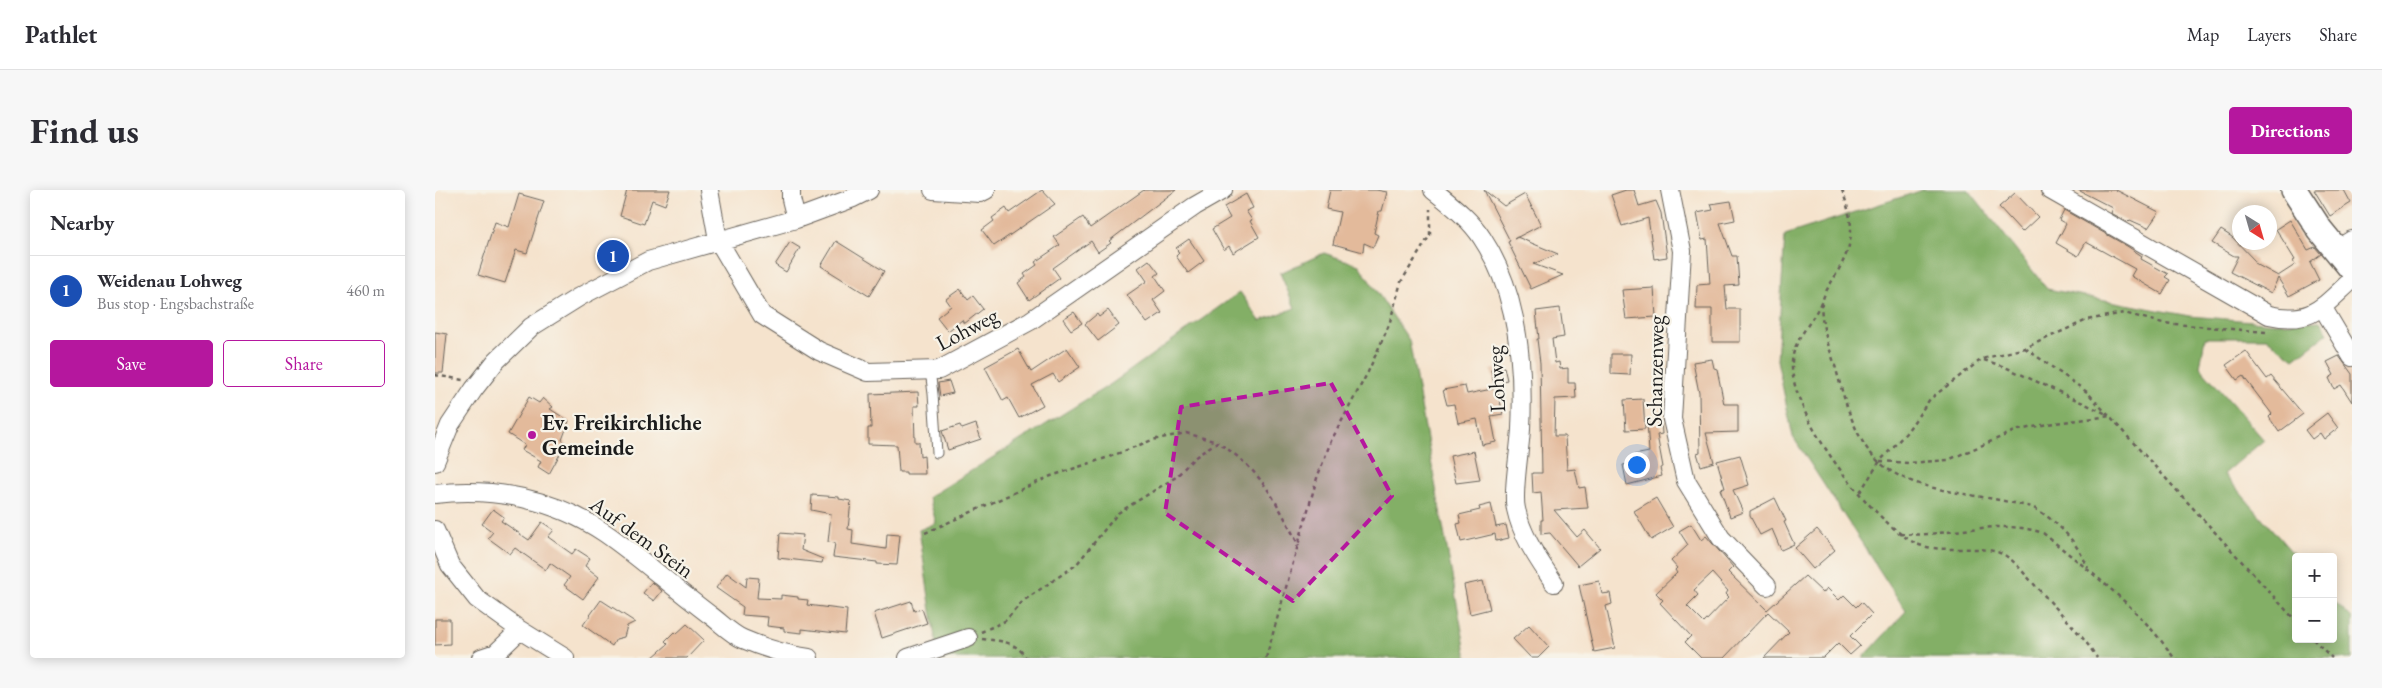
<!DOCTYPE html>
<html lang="en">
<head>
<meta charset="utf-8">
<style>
	body { margin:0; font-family:"EB Garamond",serif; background:#f7f7f7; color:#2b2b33 }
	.controls { position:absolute; right:15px; bottom:15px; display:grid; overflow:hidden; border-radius:5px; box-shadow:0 2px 12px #0003 }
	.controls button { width:45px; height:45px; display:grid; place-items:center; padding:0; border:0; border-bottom:1px solid #e1e1e2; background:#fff; color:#2b2b33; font:25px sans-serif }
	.compass { position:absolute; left:1797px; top:15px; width:45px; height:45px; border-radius:50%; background:#fff; box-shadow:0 2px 12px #0003; rotate:143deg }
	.you { position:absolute; left:1201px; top:274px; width:18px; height:18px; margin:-12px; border:4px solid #fff; border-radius:50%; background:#1a73e8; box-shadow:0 0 0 8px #1a73e833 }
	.badge { display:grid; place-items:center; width:32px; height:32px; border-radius:50%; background:#b5179e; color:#fff; font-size:16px; font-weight:700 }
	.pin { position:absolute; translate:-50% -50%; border:2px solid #fff; box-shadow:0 1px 5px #0006 }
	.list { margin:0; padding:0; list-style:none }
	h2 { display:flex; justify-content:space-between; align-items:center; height:65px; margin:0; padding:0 20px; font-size:21px }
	h2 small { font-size:16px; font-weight:400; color:#7c7c81 }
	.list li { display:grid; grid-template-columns:32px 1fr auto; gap:15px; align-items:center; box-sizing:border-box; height:70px; padding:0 20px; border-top:1px solid #e1e1e2 }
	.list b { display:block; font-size:19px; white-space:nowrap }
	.list p { margin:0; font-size:16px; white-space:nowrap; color:#7c7c81 }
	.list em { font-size:16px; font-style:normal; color:#7c7c81 }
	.actions { display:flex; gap:10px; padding:15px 20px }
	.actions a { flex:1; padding:11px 0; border:1px solid #b5179e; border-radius:5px; text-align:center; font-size:18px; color:#b5179e }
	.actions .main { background:#b5179e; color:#fff }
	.map { position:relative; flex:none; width:1917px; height:468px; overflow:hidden; border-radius:5px }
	header { display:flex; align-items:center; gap:30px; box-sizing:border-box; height:70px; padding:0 25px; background:#fff; border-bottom:1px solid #e1e1e2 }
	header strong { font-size:24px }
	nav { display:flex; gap:28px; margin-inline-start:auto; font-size:18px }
	.intro { display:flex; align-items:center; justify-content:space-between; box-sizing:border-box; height:120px; padding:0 30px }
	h1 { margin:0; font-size:35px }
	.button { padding:12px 22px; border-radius:5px; background:#b5179e; color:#fff; font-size:18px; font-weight:700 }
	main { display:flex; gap:30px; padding:0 30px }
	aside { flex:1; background:#fff; border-radius:5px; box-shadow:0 2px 12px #0003 }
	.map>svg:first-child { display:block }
</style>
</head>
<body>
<header>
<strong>Pathlet</strong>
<nav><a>Map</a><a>Layers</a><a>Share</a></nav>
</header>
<div class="intro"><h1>Find us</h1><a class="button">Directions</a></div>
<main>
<aside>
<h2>Nearby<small></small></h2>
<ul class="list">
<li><span class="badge" style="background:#1a4fb4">1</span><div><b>Weidenau Lohweg</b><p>Bus stop · Engsbachstraße</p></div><em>460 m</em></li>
</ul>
<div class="actions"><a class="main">Save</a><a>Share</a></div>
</aside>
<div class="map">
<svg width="1917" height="468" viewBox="0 0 1917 468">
	<rect width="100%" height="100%" fill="#f7f3e8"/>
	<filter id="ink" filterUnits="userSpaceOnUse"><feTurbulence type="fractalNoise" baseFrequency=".02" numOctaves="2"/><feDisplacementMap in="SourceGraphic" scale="10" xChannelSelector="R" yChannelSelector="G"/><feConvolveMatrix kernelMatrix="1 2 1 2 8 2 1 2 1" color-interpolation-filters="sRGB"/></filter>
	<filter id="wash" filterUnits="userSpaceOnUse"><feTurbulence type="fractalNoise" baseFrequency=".0096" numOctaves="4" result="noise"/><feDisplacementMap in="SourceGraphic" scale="20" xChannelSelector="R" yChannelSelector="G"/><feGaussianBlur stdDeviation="1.12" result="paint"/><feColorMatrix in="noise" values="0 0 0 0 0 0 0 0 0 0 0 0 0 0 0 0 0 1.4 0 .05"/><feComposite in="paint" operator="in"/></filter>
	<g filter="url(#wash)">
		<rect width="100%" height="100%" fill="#f5e3cd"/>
		<path fill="#83af66" stroke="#506641" d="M 1488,0 L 1534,0 L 1612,99 L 1754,126 L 1841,133 L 1886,131 L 1893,143 L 1859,169 L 1831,148 L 1770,148 L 1765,177 L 1829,250 L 1789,284 L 1861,367 L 1861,449 L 1898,449 L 1898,410 L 1917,428 L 1917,468 L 1428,468 L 1471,421 L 1358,247 L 1342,170 L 1350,45 Z
			M 889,63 L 924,75 L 974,150 L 1032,468 L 503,468 L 484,340 L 501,333 L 494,307 L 676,194 L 805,102 L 825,131 L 860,118 L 845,83 Z"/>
		<g id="blocks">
			<path fill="#e3ba9b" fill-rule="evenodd" d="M 192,0 L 235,0 L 230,15 L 217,10 L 209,34 L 185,26 Z
				M 607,0 L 620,14 L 559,56 L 547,40 L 559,31 L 557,28 L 571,18 L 574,23 Z
				M 709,0 L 741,0 L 674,51 L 676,53 L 663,62 L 656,51 L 618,78 L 625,88 L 594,110 L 583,93 L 591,87 L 589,84 L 602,75 L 600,72 L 625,55 L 619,47 L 648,27 L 655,38 Z
				M 895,0 L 941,0 L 952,2 L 947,21 L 944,21 L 939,43 L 943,45 L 938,57 L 929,53 L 928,62 L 898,54 L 905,22 L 891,19 Z
				M 1049,0 L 1069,16 L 1090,4 L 1106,35 L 1079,49 L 1082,47 L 1123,64 L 1098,74 L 1128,85 L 1096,99 L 1073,52 L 1075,51 Z
				M 1191,0 L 1199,0 L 1204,16 L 1221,11 L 1226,23 L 1232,67 L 1219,69 L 1213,28 L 1187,36 L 1176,5 Z
				M 1643,0 L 1681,0 L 1724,22 L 1713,38 L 1695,30 L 1693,32 L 1676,23 L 1678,18 Z
				M 1879,0 L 1909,0 L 1916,13 L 1895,26 Z
				M 1580,3 L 1603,27 L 1587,42 L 1564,17 Z
				M 84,4 L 109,11 L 92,63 L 81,60 L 70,93 L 43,85 L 60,32 L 74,37 Z
				M 811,4 L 818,18 L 811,21 L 817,30 L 815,31 L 824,47 L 798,63 L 794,56 L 789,60 L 777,39 L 795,28 L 789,17 Z
				M 1296,11 L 1300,30 L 1285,33 L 1297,66 L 1302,66 L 1304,95 L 1290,96 L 1292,119 L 1305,119 L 1305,152 L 1277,152 L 1277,119 L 1261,119 L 1262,95 L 1275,94 L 1272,49 L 1267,50 L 1262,23 L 1278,20 L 1276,14 Z
				M 1629,20 L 1692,56 L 1707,66 L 1706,69 L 1733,84 L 1730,87 L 1735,90 L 1727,104 L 1696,86 L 1700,79 L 1651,52 L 1643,66 L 1621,53 L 1631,34 L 1624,30 Z
				M 1855,30 L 1873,60 L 1880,57 L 1886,64 L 1875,72 L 1884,90 L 1854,106 L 1843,88 L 1836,103 L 1795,82 L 1803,66 L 1799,66 L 1777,53 L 1786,40 L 1797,47 L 1820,71 L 1819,73 L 1843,86 L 1860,75 L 1858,71 L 1860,70 L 1841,39 Z
				M 754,49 L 769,71 L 753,83 L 741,66 L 744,63 L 741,58 Z
				M 401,51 L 449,81 L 434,106 L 386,76 Z
				M 355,52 L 365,58 L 351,82 L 340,75 Z
				M 714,70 L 724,83 L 720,86 L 730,101 L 718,110 L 727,123 L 712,133 L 692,105 L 712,91 L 703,78 Z
				M 1219,98 L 1221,127 L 1191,129 L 1187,100 Z
				M 525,99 L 533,110 L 538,106 L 548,119 L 529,134 L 527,130 L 513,141 L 502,127 L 516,116 L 511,109 Z
				M 1125,118 L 1129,147 L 1117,149 L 1120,173 L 1124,172 L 1125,179 L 1133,178 L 1133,193 L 1140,193 L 1141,208 L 1120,209 L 1119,246 L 1130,246 L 1132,280 L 1140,279 L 1144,298 L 1150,297 L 1153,318 L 1119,320 L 1142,347 L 1150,340 L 1165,358 L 1143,376 L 1115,343 L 1106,344 L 1106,330 L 1108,330 L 1106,302 L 1098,303 L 1097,283 L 1107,283 L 1105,173 L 1102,149 L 1104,149 L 1101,121 Z
				M 673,120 L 684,135 L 663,151 L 650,134 L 662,124 L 664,127 Z
				M 639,122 L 647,133 L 636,140 L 628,129 Z
				M 0,142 L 12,144 L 8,183 L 0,183 Z
				M 632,158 L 645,177 L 623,192 L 618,184 L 597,195 L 608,215 L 584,228 L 573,208 L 568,211 L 550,177 L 583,159 L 596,182 Z
				M 1811,161 L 1832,189 L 1836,186 L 1868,224 L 1844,242 L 1834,227 L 1837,224 L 1808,186 L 1802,190 L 1791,175 Z
				M 1176,164 L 1196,164 L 1195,185 L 1176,184 Z
				M 1904,166 L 1917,184 L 1917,212 L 1906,195 L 1899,199 L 1894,188 L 1899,185 L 1892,172 Z
				M 1277,169 L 1279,178 L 1282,179 L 1289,214 L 1303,214 L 1303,242 L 1271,243 L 1279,272 L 1266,276 L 1262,263 L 1265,262 L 1264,203 L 1258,172 Z
				M 1069,177 L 1072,190 L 1059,193 L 1056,180 Z
				M 514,191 L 518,203 L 505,206 L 503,193 Z
				M 1030,196 L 1032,204 L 1062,198 L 1068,224 L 1056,226 L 1061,252 L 1047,255 L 1042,229 L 1023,233 L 1019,214 L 1012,215 L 1008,200 Z
				M 483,202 L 484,216 L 479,216 L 480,252 L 484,252 L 485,267 L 489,266 L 490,284 L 471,284 L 471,282 L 464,282 L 462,255 L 433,254 L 433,238 L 436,238 L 435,204 Z
				M 94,207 L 104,213 L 108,208 L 118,217 L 115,219 L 134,231 L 127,250 L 131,253 L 114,284 L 103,277 L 106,271 L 87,260 L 90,255 L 73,244 Z
				M 1208,209 L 1210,239 L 1191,240 L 1189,210 Z
				M 1892,223 L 1903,238 L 1889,249 L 1885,243 L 1877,249 L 1870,240 Z
				M 1226,230 L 1227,244 L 1222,245 L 1228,277 L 1225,278 L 1227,286 L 1192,295 L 1188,275 L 1200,273 L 1199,265 L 1214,262 L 1212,231 Z
				M 541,234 L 546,249 L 513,260 L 507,241 L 525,235 L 527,239 Z
				M 1039,261 L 1045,290 L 1021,293 L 1015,266 Z
				M 1305,265 L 1314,295 L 1298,300 L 1308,322 L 1295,327 L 1285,299 L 1290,298 L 1282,271 Z
				M 377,305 L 404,307 L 404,309 L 416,311 L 413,339 L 418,340 L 417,354 L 451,359 L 452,344 L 465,345 L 462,375 L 442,374 L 442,372 L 398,367 L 400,353 L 393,352 L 396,324 L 376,320 Z
				M 1221,308 L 1238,337 L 1216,350 L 1199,321 Z
				M 1340,308 L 1351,331 L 1349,332 L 1359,354 L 1346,360 L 1337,339 L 1325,345 L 1315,326 L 1315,321 Z
				M 1056,314 L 1061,337 L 1071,335 L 1074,348 L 1061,351 L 1060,344 L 1026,352 L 1022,334 L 1026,333 L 1024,325 L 1045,320 L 1044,317 Z
				M 58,319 L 69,327 L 66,331 L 94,350 L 107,332 L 119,340 L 113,347 L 137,364 L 141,359 L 155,368 L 150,376 L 164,387 L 148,409 L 129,395 L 135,387 L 115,373 L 111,380 L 80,358 L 75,364 L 53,348 L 58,342 L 47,334 Z
				M 1256,334 L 1266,350 L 1271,346 L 1298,377 L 1293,382 L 1332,420 L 1370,386 L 1388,403 L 1392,398 L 1404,410 L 1409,405 L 1421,417 L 1426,412 L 1437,424 L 1415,446 L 1425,456 L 1415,465 L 1403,453 L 1388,468 L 1329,468 L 1354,442 L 1333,422 L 1289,468 L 1266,468 L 1250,452 L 1256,446 L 1225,413 L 1228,410 L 1221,403 L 1242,383 L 1240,380 L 1242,378 L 1236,371 L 1253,355 L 1244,341 ZM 1277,383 L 1293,401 L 1291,404 L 1294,407 L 1269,433 L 1252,416 L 1263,405 L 1259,400 Z
				M 1382,339 L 1400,360 L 1378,379 L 1360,358 Z
				M 345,343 L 368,345 L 366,360 L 388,369 L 387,373 L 343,368 Z
				M 292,383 L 311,397 L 312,387 L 324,388 L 322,408 L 346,409 L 346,405 L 363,407 L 363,409 L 373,410 L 372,415 L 412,420 L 410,444 L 367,439 L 367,443 L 349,441 L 349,438 L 332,436 L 333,427 L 307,425 L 308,417 L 281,398 Z
				M 1048,391 L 1055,419 L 1035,424 L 1029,395 Z
				M 1164,391 L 1167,404 L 1175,403 L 1177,414 L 1171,416 L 1180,458 L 1159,462 L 1144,395 Z
				M 217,392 L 227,401 L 219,411 L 208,403 Z
				M 166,410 L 200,432 L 192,436 L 189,447 L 181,449 L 177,456 L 148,435 Z
				M 476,411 L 479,421 L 487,419 L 492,433 L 447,448 L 439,423 Z
				M 0,429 L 15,429 L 15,454 L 0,455 Z
				M 252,434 L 269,450 L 252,468 L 217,468 L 233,454 L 230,451 L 239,442 L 241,444 Z
				M 1094,435 L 1114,457 L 1103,468 L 1096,468 L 1078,449 Z"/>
		</g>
	</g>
	<g filter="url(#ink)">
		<use href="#blocks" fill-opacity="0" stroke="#68625a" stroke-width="1"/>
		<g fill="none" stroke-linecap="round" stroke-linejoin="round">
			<g stroke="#68625a" stroke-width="11">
				<path id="lane" d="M 495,180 L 498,204 L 502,263"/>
			</g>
			<g stroke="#68625a" stroke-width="20">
				<path id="street" d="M 274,0 L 283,50 L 327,125 L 384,161 L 433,182 L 504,180 L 595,131 L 760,16 L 788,0
					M 356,0 L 356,9 L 361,29
					M 498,0 L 545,3 L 551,0
					M 998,0 C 1015,14 1035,29 1047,48 C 1083,102 1089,176 1086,239 C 1085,259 1077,303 1081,319 C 1087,347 1104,370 1119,393
					M 1235,0 L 1247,61 L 1237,229 L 1251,291 L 1286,348 L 1332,396
					M 1615,0 L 1834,125 C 1877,135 1888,116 1917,90
					M 1901,60 L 1917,50
					M 1888,118 L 1917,167
					M 0,272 L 15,235 L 39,199 L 61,171 L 96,137 L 144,107 L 213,71 L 361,29 L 418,8 L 434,0
					M 0,304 C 59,297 120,309 170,343 C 206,368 239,398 275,425 C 285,432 296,444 308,449 C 329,458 351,465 374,468
					M 0,340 L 15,375 L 42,409 L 85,440 L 130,468
					M 46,468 L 61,463 L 85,440
					M 473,468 L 533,448"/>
			</g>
			<g stroke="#68625a" stroke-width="28">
				<path id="secondary" d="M 1859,0 L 1885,40 L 1917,79"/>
			</g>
			<path stroke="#68625a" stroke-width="2.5" stroke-dasharray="4 4" stroke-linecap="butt" d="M 1407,0 C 1418,31 1421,49 1404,79 C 1399,89 1391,99 1388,109 C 1382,127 1396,162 1401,179 C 1407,202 1414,226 1425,247 C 1449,293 1496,298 1541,306 C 1560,309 1579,313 1597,317 C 1623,331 1642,352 1653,378
				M 1386,112 C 1379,130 1362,146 1358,165 C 1346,216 1438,334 1482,354 C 1509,365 1549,352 1571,366 C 1581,372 1589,384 1598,393 C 1618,416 1646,442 1662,468
				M 1590,158 L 1652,202 L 1861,431
				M 1549,170 L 1570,177 L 1674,225
				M 0,185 L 28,190
				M 1445,271 L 1474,273 L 1513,270 L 1580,241 L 1612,234 L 1675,226
				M 1425,302 L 1445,271 L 1471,243 L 1495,209 L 1547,169 L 1590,158 L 1652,130 L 1689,123 L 1728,133 L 1831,142
				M 490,343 L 616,286 L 674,267 L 717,250 L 751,243 L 782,252
				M 1465,344 C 1512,348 1562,327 1608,343 C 1655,382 1704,417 1739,468
				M 546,442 L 570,431 L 588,411 L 641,375 L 683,323 L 741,287 L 759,268 L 782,252 C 827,280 841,311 864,356
				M 547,449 C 566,451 581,451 591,468
				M 1878,449 L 1897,468
				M 831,468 L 882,288 L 896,251 L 933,182 L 954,135 L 966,92 L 995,45 L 995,19"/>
			<use href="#lane" stroke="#fff" stroke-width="9"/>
			<use href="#street" stroke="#fff" stroke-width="18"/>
			<use href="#secondary" stroke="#fff" stroke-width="25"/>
		</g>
	</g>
	<path fill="#b5179e" fill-opacity="0.2" stroke="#b5179e" stroke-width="4" stroke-dasharray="10 6" stroke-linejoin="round" d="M 896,193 L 957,306 L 858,411 L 730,323 L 746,217 Z"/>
	<circle fill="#b5179e" stroke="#f7f3e8" stroke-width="2" cx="97" cy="245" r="5"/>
	<g text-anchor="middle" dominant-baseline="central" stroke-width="4.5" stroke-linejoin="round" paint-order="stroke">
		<g font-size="22" fill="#1c1c1c" stroke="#f7f3e8">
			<text transform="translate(532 139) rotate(-28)">Lohweg</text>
			<text transform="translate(1220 181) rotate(-89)">Schanzenweg</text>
			<text transform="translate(1061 189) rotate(-93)">Lohweg</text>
			<text transform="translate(207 347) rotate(36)">Auf dem Stein</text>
		</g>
		<g font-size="22" font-weight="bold" fill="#1c1c1c" stroke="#f7f3e8" text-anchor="start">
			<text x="107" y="232">Ev. Freikirchliche<tspan x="107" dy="25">Gemeinde</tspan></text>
		</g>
	</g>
</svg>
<div class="controls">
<button>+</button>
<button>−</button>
</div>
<svg class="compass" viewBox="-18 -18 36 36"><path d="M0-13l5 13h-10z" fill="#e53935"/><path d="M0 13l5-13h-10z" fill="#7c7c81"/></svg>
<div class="you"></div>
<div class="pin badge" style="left:178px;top:66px;background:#1a4fb4">1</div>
</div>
</main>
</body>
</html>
